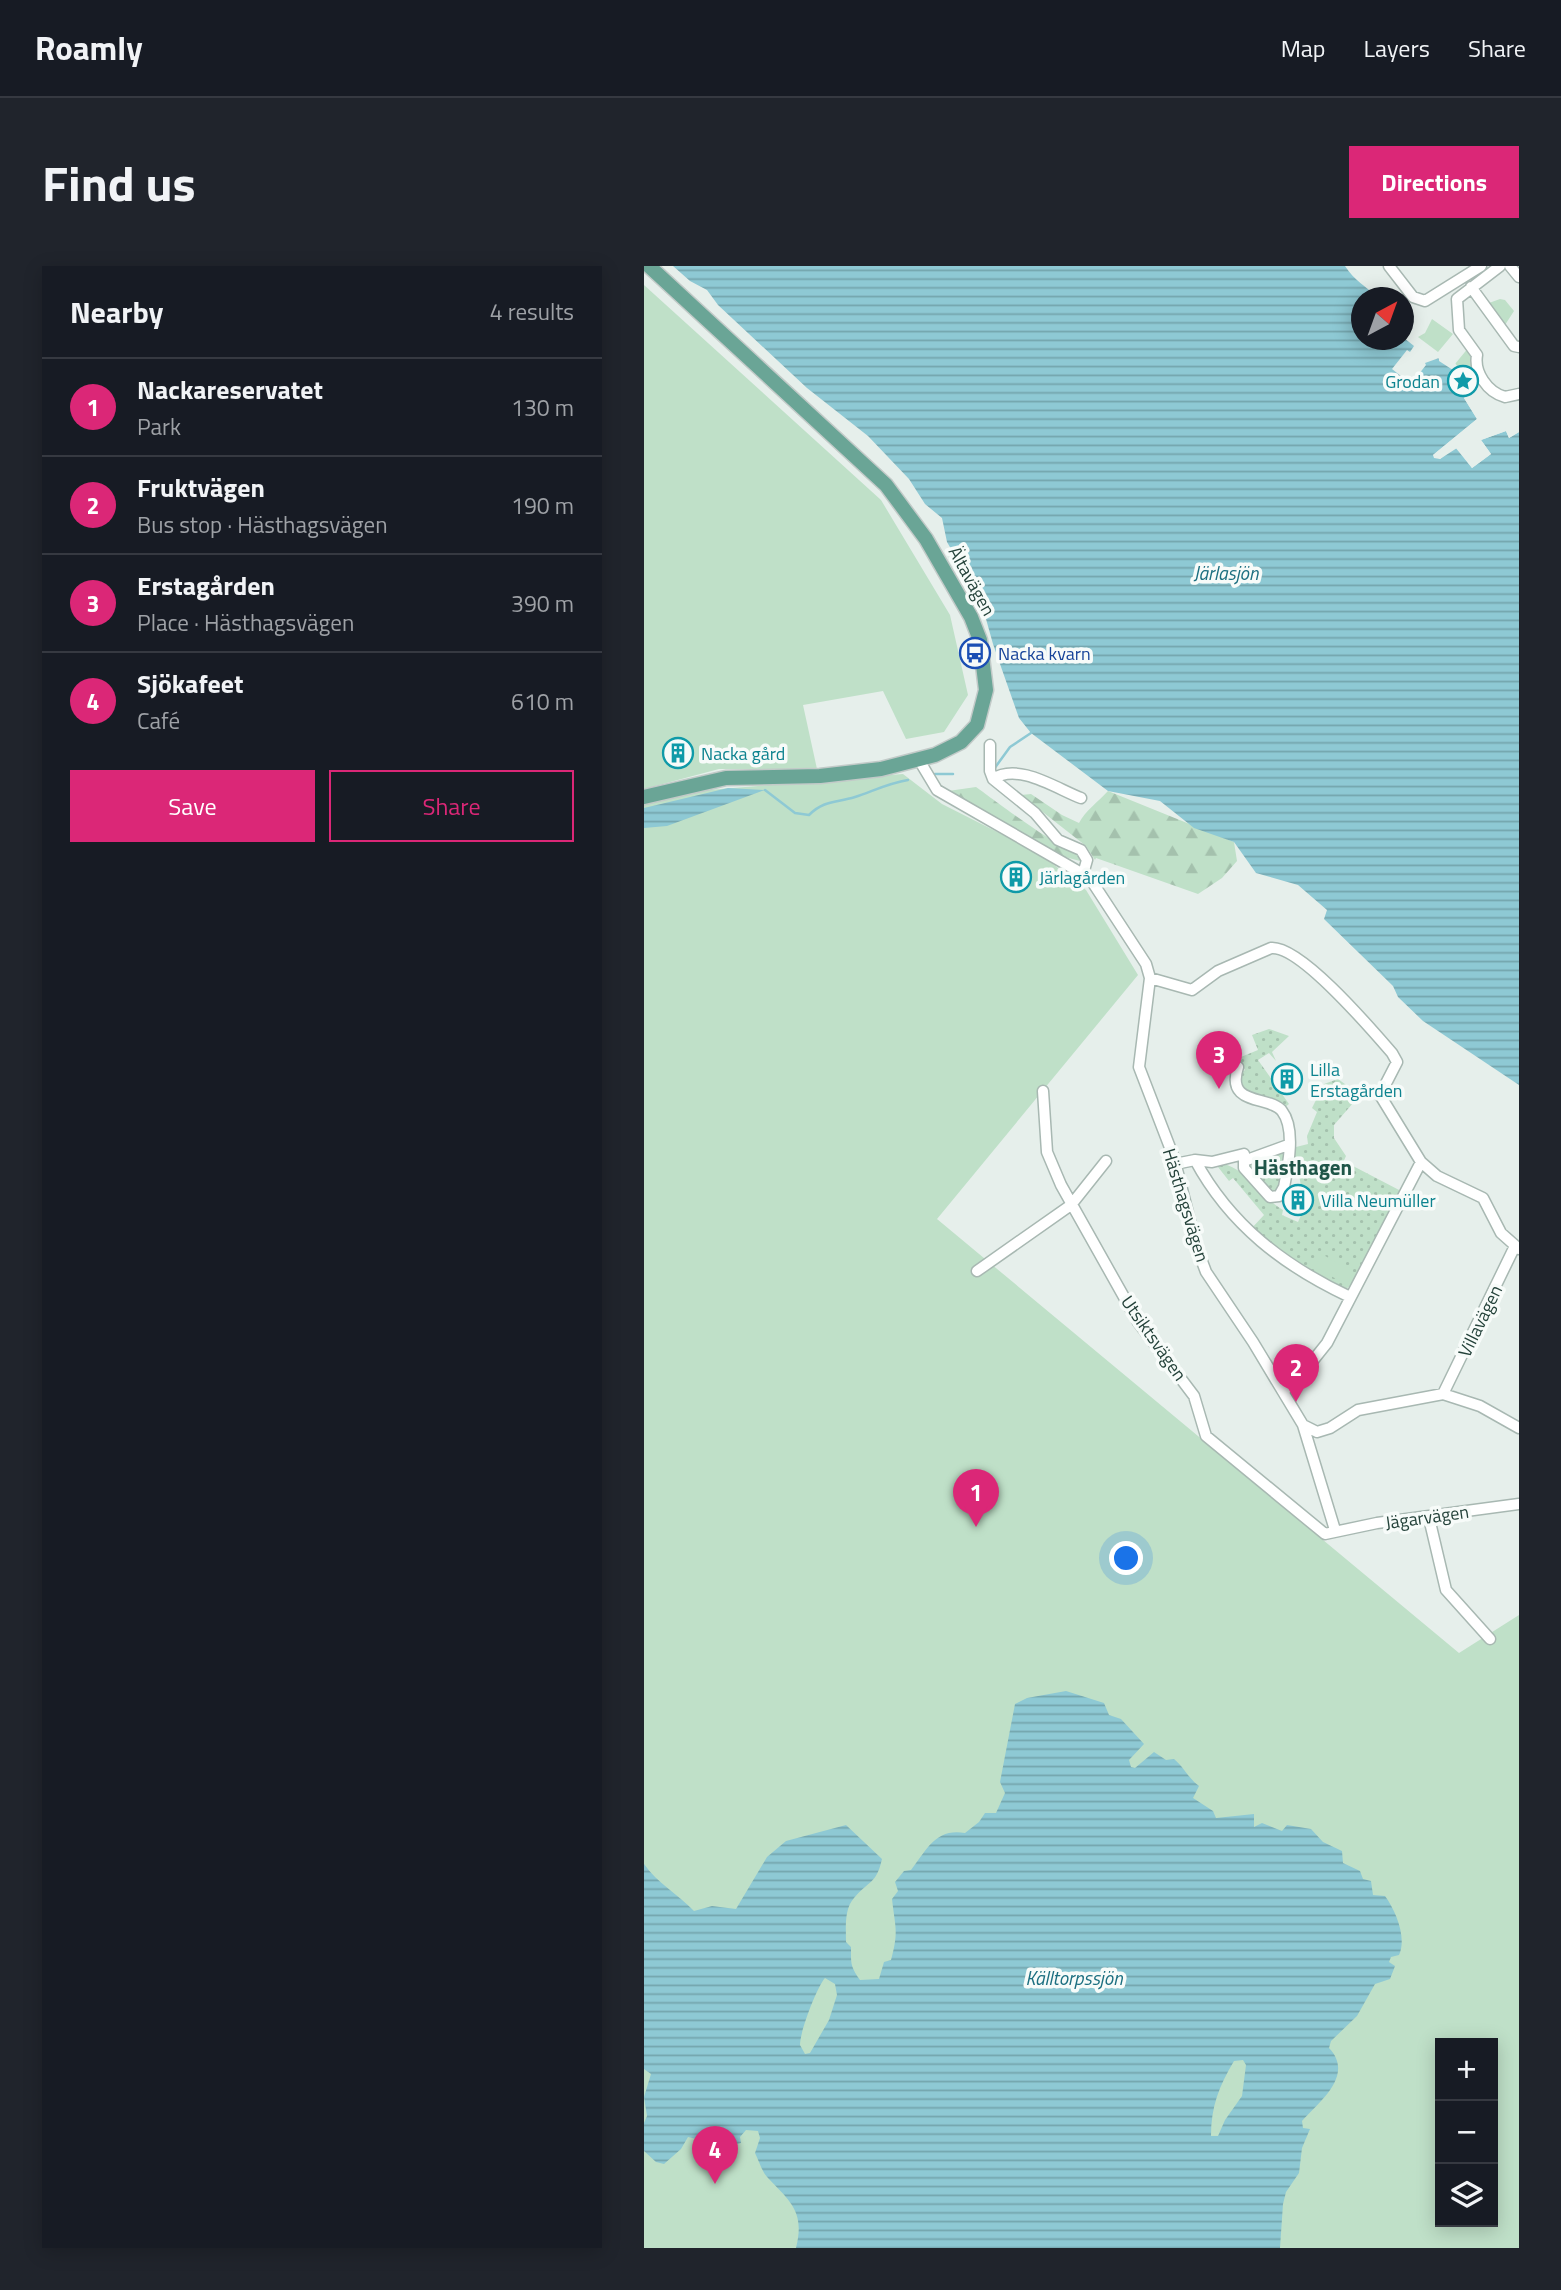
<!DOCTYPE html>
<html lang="en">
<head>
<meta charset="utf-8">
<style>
	body { margin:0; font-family:"Titillium Web",sans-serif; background:#20242c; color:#f1f3f6 }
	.controls { position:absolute; right:21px; bottom:21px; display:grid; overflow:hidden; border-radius:0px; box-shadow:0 4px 18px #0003 }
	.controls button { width:63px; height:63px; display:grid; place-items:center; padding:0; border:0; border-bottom:2px solid #363941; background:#171b24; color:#f1f3f6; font:35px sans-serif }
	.compass { position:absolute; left:707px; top:21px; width:63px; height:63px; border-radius:50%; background:#171b24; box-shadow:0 4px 18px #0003; rotate:41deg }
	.you { position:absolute; left:483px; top:1293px; width:24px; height:24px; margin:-18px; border:5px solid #fff; border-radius:50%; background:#1a73e8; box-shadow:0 0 0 10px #1a73e833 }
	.badge { display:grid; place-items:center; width:46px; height:46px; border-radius:50%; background:#db2777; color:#fff; font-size:23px; font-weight:700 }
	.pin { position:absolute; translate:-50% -58px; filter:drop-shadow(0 2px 4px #0008) }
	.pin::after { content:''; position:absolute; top:37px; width:24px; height:21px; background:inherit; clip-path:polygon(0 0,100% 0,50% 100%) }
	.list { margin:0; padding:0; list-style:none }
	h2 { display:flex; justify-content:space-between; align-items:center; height:91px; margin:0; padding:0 28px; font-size:30px }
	h2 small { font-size:23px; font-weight:400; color:#9ea1a6 }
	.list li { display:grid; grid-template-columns:46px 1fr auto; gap:21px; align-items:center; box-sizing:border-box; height:98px; padding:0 28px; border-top:2px solid #363941 }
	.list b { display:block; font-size:26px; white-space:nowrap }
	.list p { margin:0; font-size:23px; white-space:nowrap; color:#9ea1a6 }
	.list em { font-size:23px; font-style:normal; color:#9ea1a6 }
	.actions { display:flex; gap:14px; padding:21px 28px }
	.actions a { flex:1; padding:16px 0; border:2px solid #db2777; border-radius:0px; text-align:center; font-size:24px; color:#db2777 }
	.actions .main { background:#db2777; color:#fff }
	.icon { flex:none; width:38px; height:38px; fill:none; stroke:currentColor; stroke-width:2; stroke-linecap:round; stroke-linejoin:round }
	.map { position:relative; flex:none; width:875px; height:1982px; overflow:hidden; border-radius:0px }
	header { display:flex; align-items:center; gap:42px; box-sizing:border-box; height:98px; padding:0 35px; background:#171b24; border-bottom:2px solid #363941 }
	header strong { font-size:33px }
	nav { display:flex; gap:38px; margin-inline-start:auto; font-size:24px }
	.intro { display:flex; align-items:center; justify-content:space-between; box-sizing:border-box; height:168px; padding:0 42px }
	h1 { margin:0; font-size:49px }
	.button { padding:18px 32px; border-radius:0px; background:#db2777; color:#fff; font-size:24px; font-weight:700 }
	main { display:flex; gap:42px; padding:0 42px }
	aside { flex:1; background:#171b24; border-radius:0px; box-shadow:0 4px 18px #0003 }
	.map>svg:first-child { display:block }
</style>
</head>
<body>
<header>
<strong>Roamly</strong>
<nav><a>Map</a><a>Layers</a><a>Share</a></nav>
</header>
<div class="intro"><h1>Find us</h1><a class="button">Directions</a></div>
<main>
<aside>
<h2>Nearby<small>4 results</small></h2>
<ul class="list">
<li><span class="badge">1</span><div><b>Nackareservatet</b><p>Park</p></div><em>130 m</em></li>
<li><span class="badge">2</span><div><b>Fruktvägen</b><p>Bus stop · Hästhagsvägen</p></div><em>190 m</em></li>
<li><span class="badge">3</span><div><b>Erstagården</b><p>Place · Hästhagsvägen</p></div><em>390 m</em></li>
<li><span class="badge">4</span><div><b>Sjökafeet</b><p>Café</p></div><em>610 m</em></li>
</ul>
<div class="actions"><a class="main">Save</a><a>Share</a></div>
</aside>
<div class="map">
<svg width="875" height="1982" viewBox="0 0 875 1982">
	<defs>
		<pattern id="grass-dots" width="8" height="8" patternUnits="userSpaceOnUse" patternTransform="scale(1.75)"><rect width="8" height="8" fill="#bfe0c8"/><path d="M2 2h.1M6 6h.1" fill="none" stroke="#a4c1ad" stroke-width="1.8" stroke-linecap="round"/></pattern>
		<pattern id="forest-firs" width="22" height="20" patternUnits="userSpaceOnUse" patternTransform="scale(1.75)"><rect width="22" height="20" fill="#bfe0c8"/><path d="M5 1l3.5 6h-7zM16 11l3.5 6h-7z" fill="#a4c1ad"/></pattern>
		<pattern id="water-rules" width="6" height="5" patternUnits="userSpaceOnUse" patternTransform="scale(1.75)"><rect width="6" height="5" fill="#8ec9d4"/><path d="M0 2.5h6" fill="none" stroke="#74a5ad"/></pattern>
	</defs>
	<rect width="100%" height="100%" fill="#e6efeb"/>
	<path fill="url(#grass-dots)" d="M 625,763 L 645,770 L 628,786 L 632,795 L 625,787 L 614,794 L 645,838 L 640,842 L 616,835 L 596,820 L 597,807 L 601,804 L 592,793 L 614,784 L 608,769 Z
		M 694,813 L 716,829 L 690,859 L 690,872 L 702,890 L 694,908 L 698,911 L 705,899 L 709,900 L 757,925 L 708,1019 L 700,1024 L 643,993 L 606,964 L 620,949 L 589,912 L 585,915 L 574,901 L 576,897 C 605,903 615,930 639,944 L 638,949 L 654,956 L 668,925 L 657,920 L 655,909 L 648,910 L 648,882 L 664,878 L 663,870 L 673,846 L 668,842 L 680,818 Z
		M 639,885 L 639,917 L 629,928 L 603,901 Z"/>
	<path fill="url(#forest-firs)" d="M 332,521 C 349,533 418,586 434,586 L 436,595 L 421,591 L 304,525 Z
		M 464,525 L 590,576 L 593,595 L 578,612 L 554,628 L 452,592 L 451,594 L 442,580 L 377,529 L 387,528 L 418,549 L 435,557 C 441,545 454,536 464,525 Z"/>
	<path fill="#bfe0c8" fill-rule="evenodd" d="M 0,19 L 237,234 L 306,349 L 324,429 L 300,466 L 262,473 L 239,425 L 159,439 L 173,503 L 75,503 L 0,523 Z
		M 856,33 L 861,34 L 870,45 L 861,59 L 845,37 Z
		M 788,53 L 809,68 L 794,86 L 774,71 L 781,67 Z
		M 825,81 L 829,118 L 819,122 L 814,116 L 820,110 L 811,98 Z
		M 259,508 L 298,538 L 395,587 L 442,624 L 494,709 L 293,953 L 815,1387 L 875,1349 L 875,1982 L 0,1982 L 0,539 L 52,525 ZM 796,1777 L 849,1777 L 849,1956 L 796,1956 Z
		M 678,988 L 709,1007 L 703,1019 L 671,1001 Z"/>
	<path fill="url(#water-rules)" fill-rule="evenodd" d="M 29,0 L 701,0 C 711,15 721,20 734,31 L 718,32 L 718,74 L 760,72 L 814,104 L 816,120 L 828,119 L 830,122 L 820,132 L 833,153 L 789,189 L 790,192 L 796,193 L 811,181 L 828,202 L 847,188 L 837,174 L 862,165 L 865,172 L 875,166 L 875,819 L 779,755 L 754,731 L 749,720 L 680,653 L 683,644 L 654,619 L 612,607 L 590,576 L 550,562 L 516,535 L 464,525 L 387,467 L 375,452 L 349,378 L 342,353 L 345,338 L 322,309 L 303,276 L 298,252 L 281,238 L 265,213 L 224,170 L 163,122 L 74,39 L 63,24 L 46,15 Z
		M 84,522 L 121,524 L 23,560 L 0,562 L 0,542 Z
		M 422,1425 L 460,1437 L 465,1449 L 477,1453 L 500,1478 L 485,1494 L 487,1501 L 491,1502 L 510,1486 L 522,1494 L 530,1493 C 540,1501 544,1512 555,1520 L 549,1532 L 569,1545 L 572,1552 L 610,1548 L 610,1561 L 618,1557 L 638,1565 L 643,1559 L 667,1563 L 679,1576 L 698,1585 L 699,1597 L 716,1605 L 719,1613 L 727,1615 L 729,1629 L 741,1630 C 752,1645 763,1672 755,1689 L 747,1691 L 745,1696 L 751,1700 L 746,1713 L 731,1718 L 713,1750 L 687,1775 L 685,1782 C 711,1809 675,1836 658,1855 L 659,1862 L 666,1863 L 658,1882 L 655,1907 L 642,1926 L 639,1938 L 636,1982 L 152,1982 C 161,1946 147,1936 124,1912 C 118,1906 115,1895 111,1887 L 116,1872 L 114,1865 L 102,1864 L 96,1871 L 97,1877 L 83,1880 L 44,1871 L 37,1883 L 20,1898 L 12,1896 L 0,1885 L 0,1857 L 3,1850 L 0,1831 L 7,1808 L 0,1803 L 0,1598 C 13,1617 34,1628 50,1645 L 68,1640 L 92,1643 L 123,1591 L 142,1575 L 202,1559 L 238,1593 C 232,1619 225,1614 210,1632 C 200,1643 202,1662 202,1676 L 207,1681 C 207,1697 206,1700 216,1714 L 235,1713 L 240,1696 L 247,1694 C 255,1665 251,1661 248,1633 L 254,1625 L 251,1616 L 260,1605 L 267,1604 C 283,1583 292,1562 321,1567 L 335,1556 L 341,1547 L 352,1547 L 361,1527 L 356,1516 L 371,1438 L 383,1432 ZM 181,1712 L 191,1718 L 193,1729 L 185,1754 L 166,1787 L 161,1788 L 156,1779 C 156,1765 173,1721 181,1712 ZM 599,1794 L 602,1799 L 598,1830 L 581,1854 L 574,1870 L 567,1870 C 567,1841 575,1820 590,1795 Z"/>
	<path fill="#e6efeb" d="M 760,68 L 811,97 L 820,110 L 818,111 L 814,103 L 812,106 L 795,95 L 795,92 L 781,97 L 782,99 L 767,118 L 748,103 L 763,84 L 766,86 L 770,80 L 760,72 Z
		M 829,116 L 833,126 L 825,133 L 836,155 L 801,183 L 814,179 L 829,197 L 842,187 L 833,174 L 841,167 L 862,162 L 866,166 L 875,162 L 875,166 L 865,172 L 862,165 L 837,174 L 847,188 L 828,202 L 813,182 L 796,193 L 789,189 L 833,153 L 820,132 L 830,125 Z"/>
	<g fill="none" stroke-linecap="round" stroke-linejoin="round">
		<path stroke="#8ec9d4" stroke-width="2.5" d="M 350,503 L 366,481 L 387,467
			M 291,508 L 309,508
			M 121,524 L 151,547 L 165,549 C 180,534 192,537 211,531 C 229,525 245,517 264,514"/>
		<g stroke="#a8b8b2" stroke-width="13">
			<path id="minor" d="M 745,0 L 769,31 L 781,35 L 837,0
				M 856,0 L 813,33 L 815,64 L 833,89 C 830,106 843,126 861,131 L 875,128
				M 866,0 L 875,11
				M 827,21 L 870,80 L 875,81
				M 346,479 L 346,505 L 349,513 L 391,547 L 414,574 L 437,584 L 443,594 L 439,608
				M 275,494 L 293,524 L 439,608 L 449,617 L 502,698 L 506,712 L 495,801 L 530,892 L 553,982 L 562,1006 L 609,1076 L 659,1159 L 691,1264
				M 349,513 C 374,496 413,523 437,532
				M 506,712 L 548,724 L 574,705 L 627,682 C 656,679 728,764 748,787 L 753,796 L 736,829 L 777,896 L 793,910 L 839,932 L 857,967 L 875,983
				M 399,825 L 403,886 L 417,919 L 494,1056 L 550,1130 L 562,1170 L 681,1268 L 733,1257 L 875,1238
				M 551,894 L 568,896 L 600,888 L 600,902 L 626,931 L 635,930 L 640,921 C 644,901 652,863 638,845 C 626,829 581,841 594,801
				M 600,895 L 644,879
				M 531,898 L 551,894 C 586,959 640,1000 706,1031
				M 333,1005 L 427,939 L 462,895
				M 640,1125 L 655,1112 L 683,1077 L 777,896
				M 799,1128 L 871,980
				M 659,1159 L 673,1166 L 686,1162 L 714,1144 L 799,1128 L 836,1140 L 875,1162
				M 785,1252 L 802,1324 L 846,1373"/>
		</g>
		<g stroke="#c2cac8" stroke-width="17">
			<path id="major" d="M 0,531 L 82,512 L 176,510 L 237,503 L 291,489 L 317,476 L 333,459 L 342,424 L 336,374 L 327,351 L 282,273 L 242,219 L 5,0"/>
		</g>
		<use href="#minor" stroke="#fff" stroke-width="10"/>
		<use href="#major" stroke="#6aa596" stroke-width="14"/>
	</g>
	<defs>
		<g id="sight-ring" transform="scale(1.575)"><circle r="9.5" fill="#f7fbf9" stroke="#0f9aa8" stroke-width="1.5"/><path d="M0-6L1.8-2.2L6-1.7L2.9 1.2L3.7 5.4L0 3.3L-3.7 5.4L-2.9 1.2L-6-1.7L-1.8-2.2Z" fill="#0f9aa8"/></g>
		<g id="bus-ring" transform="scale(1.575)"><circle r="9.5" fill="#f7fbf9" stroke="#1a4fb4" stroke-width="1.5"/><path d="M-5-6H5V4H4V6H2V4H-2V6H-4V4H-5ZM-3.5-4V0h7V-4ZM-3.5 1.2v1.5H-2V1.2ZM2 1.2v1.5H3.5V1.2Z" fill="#1a4fb4"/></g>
		<g id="building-ring" transform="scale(1.575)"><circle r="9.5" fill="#f7fbf9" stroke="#0f9aa8" stroke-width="1.5"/><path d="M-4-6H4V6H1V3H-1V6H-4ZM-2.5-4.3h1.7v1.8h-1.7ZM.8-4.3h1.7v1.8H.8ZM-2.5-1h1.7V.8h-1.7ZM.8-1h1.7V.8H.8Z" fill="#0f9aa8"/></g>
	</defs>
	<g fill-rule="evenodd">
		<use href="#sight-ring" x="819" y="115"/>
		<use href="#bus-ring" x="331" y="387"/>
		<use href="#building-ring" x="34" y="487"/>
		<use href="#building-ring" x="372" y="611"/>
		<use href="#building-ring" x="643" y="813"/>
		<use href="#building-ring" x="654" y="934"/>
	</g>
	<g text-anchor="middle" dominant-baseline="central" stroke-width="7" stroke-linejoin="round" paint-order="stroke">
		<g font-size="18" fill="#0d838f" stroke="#f7fbf9" text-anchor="start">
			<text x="796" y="115" text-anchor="end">Grodan</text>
			<text x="57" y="487">Nacka gård</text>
			<text x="395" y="611">Järlagården</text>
			<text x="666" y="803">Lilla<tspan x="666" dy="21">Erstagården</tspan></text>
			<text x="677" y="934">Villa Neumüller</text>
		</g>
		<g font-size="18" fill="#24423a" stroke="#f7fbf9">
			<text transform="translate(328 315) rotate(61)">Ältavägen</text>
			<text transform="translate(542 939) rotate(73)">Hästhagsvägen</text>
			<text transform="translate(836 1055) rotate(-64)">Villavägen</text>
			<text transform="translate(510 1072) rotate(55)">Utsiktsvägen</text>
			<text transform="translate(783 1251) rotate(-8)">Jägarvägen</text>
		</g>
		<g font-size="18" fill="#164399" stroke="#f7fbf9" text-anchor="start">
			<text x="354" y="387">Nacka kvarn</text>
		</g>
		<g font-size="19" font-style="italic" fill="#1c6f80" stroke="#f7fbf9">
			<text x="582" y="306">Järlasjön</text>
			<text x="430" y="1711">Källtorpssjön</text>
		</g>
		<g font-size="21" font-weight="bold" fill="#1f5548" stroke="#f7fbf9">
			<text x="659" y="901">Hästhagen</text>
		</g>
	</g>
</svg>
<div class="controls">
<button>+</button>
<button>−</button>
<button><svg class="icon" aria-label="layers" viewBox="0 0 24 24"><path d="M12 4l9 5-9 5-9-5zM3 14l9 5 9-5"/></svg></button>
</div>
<svg class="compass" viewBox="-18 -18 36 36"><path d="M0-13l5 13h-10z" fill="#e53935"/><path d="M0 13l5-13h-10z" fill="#9ea1a6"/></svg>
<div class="you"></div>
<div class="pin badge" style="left:332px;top:1261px">1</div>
<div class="pin badge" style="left:652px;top:1136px">2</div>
<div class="pin badge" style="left:575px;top:823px">3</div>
<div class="pin badge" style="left:71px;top:1918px">4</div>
</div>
</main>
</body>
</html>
